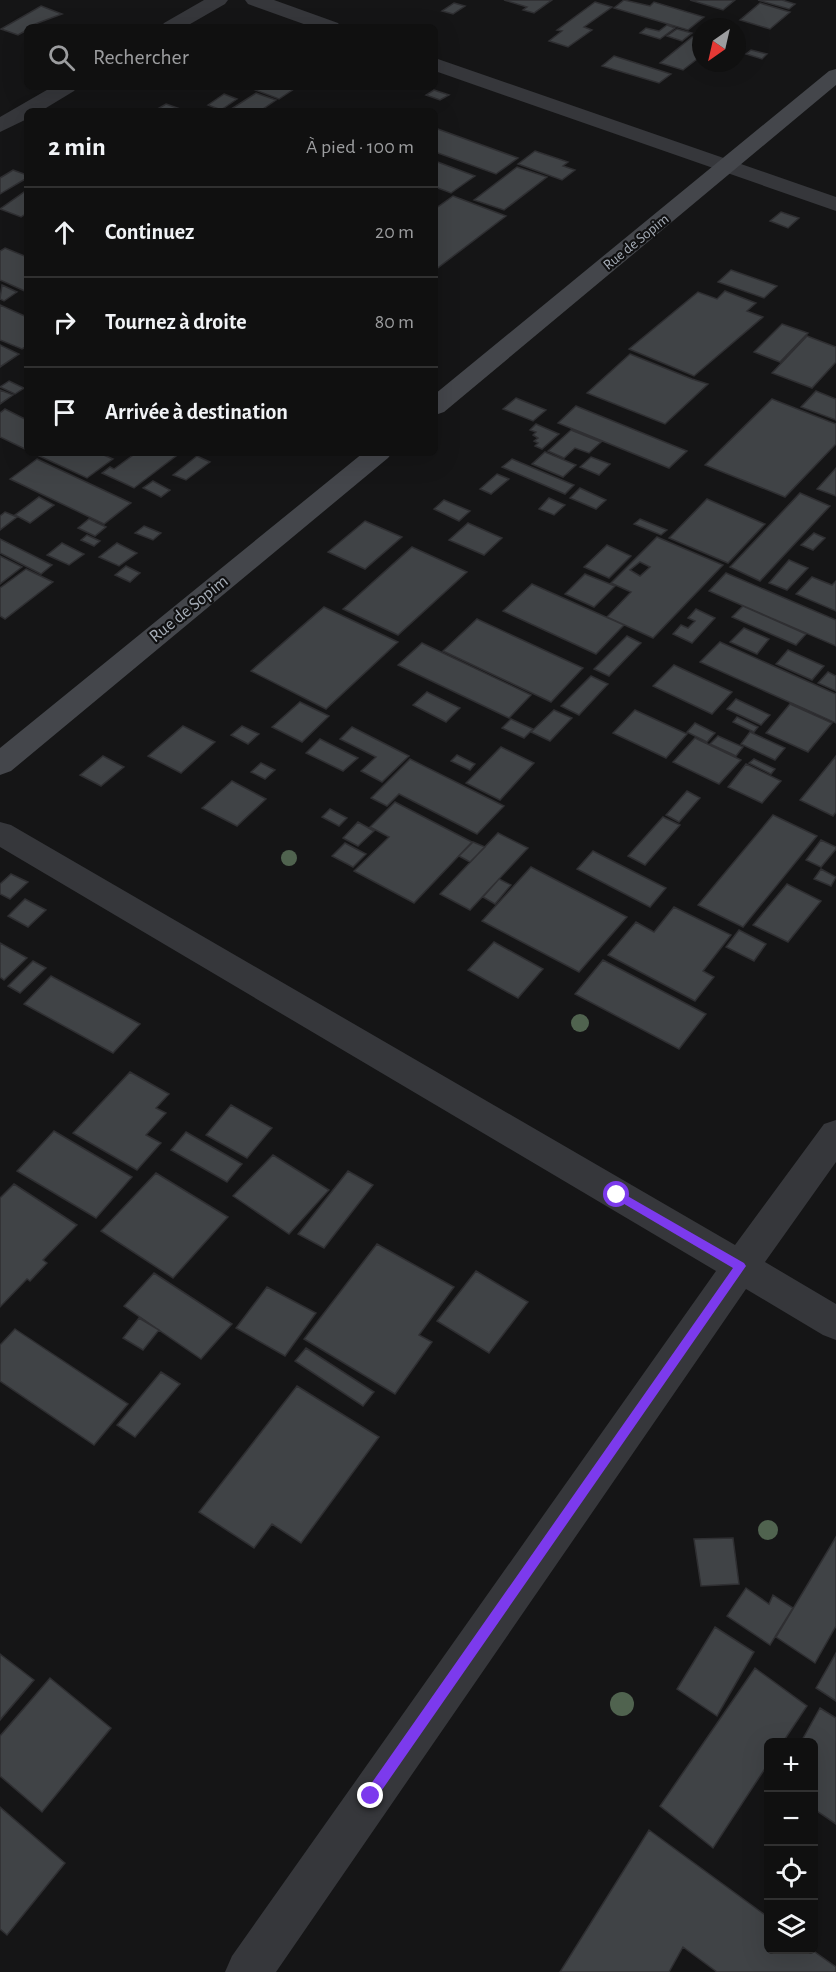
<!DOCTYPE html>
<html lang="fr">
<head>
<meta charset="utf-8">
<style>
	body { margin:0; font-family:"Alegreya Sans",sans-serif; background:#1e1e1e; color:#f1f3f6 }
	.controls { position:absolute; right:18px; bottom:18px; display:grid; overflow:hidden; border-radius:9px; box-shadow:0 6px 24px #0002 }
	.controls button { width:54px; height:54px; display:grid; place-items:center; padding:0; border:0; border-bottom:2px solid #303030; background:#101010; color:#f1f3f6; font:30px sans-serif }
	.compass { position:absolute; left:692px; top:18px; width:54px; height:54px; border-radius:50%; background:#101010; box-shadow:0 6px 24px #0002; rotate:214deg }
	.stop { position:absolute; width:18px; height:18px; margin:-14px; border:4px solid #7c3aed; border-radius:50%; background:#fff }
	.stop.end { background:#7c3aed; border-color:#fff; box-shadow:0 2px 6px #0008 }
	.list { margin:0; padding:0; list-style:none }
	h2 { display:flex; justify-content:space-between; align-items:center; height:78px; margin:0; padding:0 24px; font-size:26px }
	h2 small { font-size:20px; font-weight:400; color:#9c9d9f }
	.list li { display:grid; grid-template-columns:39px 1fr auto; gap:18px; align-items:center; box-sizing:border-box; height:90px; padding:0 24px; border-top:2px solid #303030 }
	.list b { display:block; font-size:22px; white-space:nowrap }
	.list em { font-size:20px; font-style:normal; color:#9c9d9f }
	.icon { flex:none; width:33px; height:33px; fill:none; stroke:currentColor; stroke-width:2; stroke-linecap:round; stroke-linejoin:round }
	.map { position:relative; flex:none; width:836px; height:1972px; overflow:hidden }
	.search { position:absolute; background:#101010; box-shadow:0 6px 24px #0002; left:24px; top:24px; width:414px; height:66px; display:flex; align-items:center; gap:15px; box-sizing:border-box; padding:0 21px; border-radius:9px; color:#9c9d9f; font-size:22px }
	.panel { position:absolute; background:#101010; box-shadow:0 6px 24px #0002; left:24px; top:108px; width:414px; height:348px; border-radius:9px }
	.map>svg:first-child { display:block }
</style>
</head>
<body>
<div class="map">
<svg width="836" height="1972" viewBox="0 0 836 1972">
	<rect width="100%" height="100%" fill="#151516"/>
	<path fill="#404346" stroke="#2f2f32" stroke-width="1.5" fill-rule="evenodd" d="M 504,0 L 552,0 L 534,13 L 523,10 L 527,7 Z
		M 624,0 L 650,6 L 654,2 L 704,17 L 688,30 L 614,8 Z
		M 690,0 L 735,0 L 723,10 Z
		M 758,0 L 782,0 L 795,4 L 789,9 Z
		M 595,2 L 612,7 L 584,27 L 592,30 L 568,47 L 549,41 L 562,31 L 557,30 Z
		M 454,3 L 465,6 L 453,14 L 442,11 Z
		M 760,3 L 790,12 L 770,29 L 740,20 Z
		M 41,6 L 62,14 L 27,27 L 27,30 L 18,35 L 1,29 Z
		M 667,25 L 675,28 L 660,39 L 640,33 L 646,28 L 659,31 Z
		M 677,29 L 692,33 L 682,41 L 667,36 Z
		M 692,37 L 701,40 L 701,56 L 683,70 L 660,63 Z
		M 751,50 L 767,54 L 762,59 L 746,54 Z
		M 614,56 L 671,74 L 659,83 L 602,66 Z
		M 710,63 L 730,63 L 721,71 L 707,66 Z
		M 252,87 L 297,87 L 279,99 L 250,88 Z
		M 434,90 L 449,95 L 440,100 L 426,95 Z
		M 256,93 L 276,100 L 260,111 L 228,111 Z
		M 224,94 L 237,99 L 221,110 L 208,105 Z
		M 166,104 L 183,110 L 154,111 Z
		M 435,128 L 518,158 L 496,174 L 435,152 Z
		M 535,151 L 568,162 L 563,166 L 575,170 L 562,180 L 518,164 Z
		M 435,161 L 475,176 L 451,193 L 435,187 Z
		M 517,167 L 547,177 L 504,210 L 474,200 Z
		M 13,170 L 27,175 L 27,178 L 0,194 L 0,178 Z
		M 27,190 L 27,213 L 21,217 L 0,209 Z
		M 453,196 L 506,216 L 435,270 L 435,209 Z
		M 781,212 L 799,218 L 788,228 L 770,221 Z
		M 5,248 L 27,257 L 27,292 L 0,280 L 0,251 Z
		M 731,270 L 777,286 L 764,298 L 718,282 Z
		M 2,285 L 17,292 L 4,301 L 0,299 Z
		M 725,291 L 756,303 L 747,311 L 763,317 L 694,376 L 629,349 L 698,292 L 717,299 Z
		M 0,305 L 27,317 L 27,346 L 22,349 L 0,340 Z
		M 782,324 L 808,333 L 780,362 L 754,352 Z
		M 807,336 L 836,347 L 836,362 L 812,388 L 772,373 Z
		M 0,345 L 19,354 L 0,367 Z
		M 630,354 L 692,379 L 708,384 L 665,424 L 587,393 Z
		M 9,381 L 24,388 L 15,394 L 0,387 Z
		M 0,390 L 13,395 L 0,404 Z
		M 816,391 L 836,399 L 836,420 L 801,407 Z
		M 516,398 L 546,410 L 533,421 L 503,409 Z
		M 772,399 L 836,424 L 836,444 L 785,497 L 705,465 Z
		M 576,406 L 687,451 L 669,468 L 558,423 Z
		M 5,409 L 27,420 L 27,450 L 0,437 L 0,413 Z
		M 536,424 L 559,434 L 542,449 L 535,446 L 538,443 L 534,441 L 538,438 L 533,435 L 536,432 L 530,430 Z
		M 571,430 L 601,442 L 589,453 L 575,448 L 564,458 L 548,451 Z
		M 545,452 L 576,465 L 563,477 L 532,464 Z
		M 33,453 L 99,453 L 113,459 L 87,478 Z
		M 136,453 L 180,453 L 134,488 L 102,473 L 110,467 L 114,469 Z
		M 197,456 L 210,462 L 186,480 L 173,475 Z
		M 591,457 L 610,464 L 599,475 L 580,467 Z
		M 37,459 L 131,503 L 104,524 L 10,479 Z
		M 512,459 L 574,485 L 565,494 L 502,467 Z
		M 836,468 L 836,496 L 817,489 Z
		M 497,474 L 509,479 L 491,494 L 480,489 Z
		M 153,481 L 170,490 L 161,497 L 143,488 Z
		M 580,488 L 606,500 L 596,509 L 570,498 Z
		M 800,493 L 830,506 L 760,581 L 730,567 Z
		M 39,497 L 54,505 L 30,523 L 15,515 Z
		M 549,498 L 565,505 L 554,515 L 539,509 Z
		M 707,499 L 765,524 L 728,563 L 669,538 Z
		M 444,500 L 470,511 L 459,521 L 434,509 Z
		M 5,512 L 17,517 L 0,530 L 0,516 Z
		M 89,519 L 106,527 L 95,536 L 78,528 Z
		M 640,519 L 667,530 L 661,535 L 634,524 Z
		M 365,521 L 402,537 L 365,569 L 328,552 Z
		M 468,523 L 502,538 L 484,555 L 449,540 Z
		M 144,526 L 161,533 L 153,540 L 135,533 Z
		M 814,533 L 825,538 L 813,550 L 801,545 Z
		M 87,535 L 100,541 L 94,546 L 81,540 Z
		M 657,537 L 723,565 L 653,638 L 607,617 L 631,592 L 611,583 ZM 640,562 L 650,567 L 640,576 L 630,570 Z
		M 0,539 L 52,565 L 41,574 L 0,553 Z
		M 62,543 L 84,554 L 69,565 L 47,555 Z
		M 117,543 L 137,553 L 119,566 L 99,557 Z
		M 607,545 L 631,556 L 609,578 L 584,567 Z
		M 412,547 L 467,572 L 398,635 L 343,609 Z
		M 0,556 L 22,567 L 0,584 Z
		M 789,560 L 808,568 L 787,590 L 769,583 Z
		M 126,566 L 140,573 L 130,582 L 115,575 Z
		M 26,569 L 53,582 L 5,619 L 0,616 L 0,588 Z
		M 726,573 L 836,620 L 836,646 L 709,591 Z
		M 585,574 L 615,586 L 594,607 L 565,594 Z
		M 812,577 L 832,585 L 836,581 L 836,611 L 796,594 Z
		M 532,584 L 624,625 L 596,654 L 503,611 Z
		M 743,606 L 806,634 L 796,645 L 732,617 Z
		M 324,607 L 398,642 L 326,709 L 251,671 Z
		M 696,609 L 715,618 L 692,643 L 673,634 L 681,625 L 688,628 L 695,621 L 688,618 Z
		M 477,619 L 583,668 L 551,702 L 443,651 Z
		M 744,628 L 769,639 L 757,654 L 730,642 Z
		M 627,636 L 641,643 L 609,676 L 594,669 Z
		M 720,642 L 836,694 L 836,723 L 700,662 Z
		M 422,643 L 531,695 L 509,718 L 398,665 Z
		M 788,650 L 824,666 L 812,680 L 776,664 Z
		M 674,665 L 732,692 L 712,714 L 653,686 Z
		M 828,672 L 836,676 L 836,691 L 818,683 Z
		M 591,676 L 608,684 L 579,715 L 561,706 Z
		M 427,692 L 460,708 L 446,722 L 413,705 Z
		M 736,699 L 770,715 L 761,725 L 727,709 Z
		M 300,702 L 329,716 L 302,742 L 272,727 Z
		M 790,704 L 832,723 L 808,752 L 766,733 Z
		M 554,710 L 572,718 L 550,741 L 531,732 Z
		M 635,710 L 687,734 L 666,758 L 613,733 Z
		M 737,717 L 758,727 L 754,732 L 733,722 Z
		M 511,719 L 533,729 L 524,738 L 502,728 Z
		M 695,723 L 715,733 L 707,742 L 687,732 Z
		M 183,726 L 215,742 L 181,773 L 148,756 Z
		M 242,726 L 259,734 L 248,744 L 231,735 Z
		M 352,727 L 409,756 L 382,782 L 361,771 L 376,757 L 340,739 Z
		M 750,732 L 785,748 L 775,760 L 741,744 Z
		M 718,736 L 743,747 L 736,756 L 710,744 Z
		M 695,738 L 741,760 L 719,784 L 673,762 Z
		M 320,739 L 358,758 L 343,771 L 306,753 Z
		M 501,747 L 534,763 L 500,800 L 466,783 Z
		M 457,755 L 475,764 L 470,770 L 451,761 Z
		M 103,756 L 124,767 L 101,786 L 80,775 Z
		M 836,756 L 836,812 L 833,816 L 800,800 Z
		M 410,759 L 504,806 L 477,834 L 399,794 L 387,806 L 371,798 Z
		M 754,759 L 775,769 L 771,774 L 749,763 Z
		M 261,763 L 275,770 L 265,779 L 251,772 Z
		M 746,764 L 781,781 L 762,803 L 728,787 Z
		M 232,781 L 266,799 L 237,826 L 202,808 Z
		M 687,791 L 700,798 L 679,822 L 666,815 Z
		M 395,802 L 472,842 L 414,903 L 354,871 L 389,837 L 370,827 Z
		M 330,809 L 347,818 L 339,826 L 322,817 Z
		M 773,815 L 817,836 L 743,927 L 698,905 Z
		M 663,817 L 680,825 L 645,865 L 628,856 Z
		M 358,822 L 374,831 L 358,846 L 343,838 Z
		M 498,833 L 528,848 L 470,910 L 440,894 Z
		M 821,840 L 836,847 L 836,849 L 821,867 L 806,860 Z
		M 473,842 L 485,847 L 470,862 L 459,856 Z
		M 345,843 L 366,854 L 353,867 L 332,856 Z
		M 593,851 L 666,888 L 650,907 L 577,869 Z
		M 531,867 L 627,917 L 579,972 L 482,921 Z
		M 821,869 L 836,877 L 831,886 L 814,879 Z
		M 11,874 L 28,882 L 10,899 L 0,894 L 0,884 Z
		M 499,879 L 511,885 L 495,904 L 483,897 Z
		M 787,884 L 821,901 L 788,942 L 753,925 Z
		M 25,899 L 46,910 L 28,927 L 8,916 Z
		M 674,907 L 731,935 L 703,971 L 714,977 L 695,1001 L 608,955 L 636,922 L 654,932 Z
		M 739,930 L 766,944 L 754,961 L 726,947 Z
		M 494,942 L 543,969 L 518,998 L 468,970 Z
		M 0,943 L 27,958 L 4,980 L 0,977 Z
		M 603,960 L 706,1014 L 679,1049 L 575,994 Z
		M 33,961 L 46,968 L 20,993 L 8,986 Z
		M 51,976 L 140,1024 L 113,1053 L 24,1004 Z
		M 130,1072 L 169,1094 L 156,1108 L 166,1113 L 146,1135 L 161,1143 L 137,1170 L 73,1133 Z
		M 231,1105 L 272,1128 L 247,1158 L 206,1135 Z
		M 54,1131 L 132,1177 L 96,1218 L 17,1171 Z
		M 186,1132 L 242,1164 L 227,1182 L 171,1150 Z
		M 273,1155 L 329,1190 L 289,1234 L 233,1196 Z
		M 348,1171 L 373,1185 L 324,1248 L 298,1234 Z
		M 156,1173 L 228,1217 L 173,1278 L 101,1231 Z
		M 14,1184 L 77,1225 L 43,1260 L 47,1263 L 30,1281 L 27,1279 L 0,1307 L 0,1198 Z
		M 377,1244 L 454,1287 L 419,1335 L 432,1342 L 395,1394 L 304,1339 Z
		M 476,1271 L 528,1302 L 489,1353 L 437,1321 Z
		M 154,1273 L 232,1324 L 201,1359 L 124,1306 Z
		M 267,1287 L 316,1313 L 285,1356 L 236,1328 Z
		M 139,1318 L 159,1330 L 143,1350 L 123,1338 Z
		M 15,1329 L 128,1404 L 94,1445 L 0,1381 L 0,1345 Z
		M 306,1348 L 374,1392 L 363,1406 L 295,1361 Z
		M 161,1372 L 180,1384 L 135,1437 L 117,1425 Z
		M 297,1386 L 379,1437 L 301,1543 L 272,1524 L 254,1548 L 199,1512 Z
		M 836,1537 L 836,1626 L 815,1663 L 776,1637 Z
		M 733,1538 L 739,1584 L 701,1586 L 694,1539 Z
		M 746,1588 L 769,1604 L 773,1595 L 793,1608 L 770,1645 L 727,1616 Z
		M 715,1627 L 754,1652 L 717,1716 L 677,1689 Z
		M 836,1653 L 836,1701 L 816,1688 Z
		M 0,1654 L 34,1680 L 0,1720 Z
		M 755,1668 L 807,1706 L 783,1742 L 768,1742 L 768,1764 L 713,1848 L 660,1806 Z
		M 50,1678 L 111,1728 L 42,1812 L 0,1776 L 0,1736 Z
		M 820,1708 L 836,1718 L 836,1824 L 814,1809 L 814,1742 L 801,1742 Z
		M 0,1807 L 65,1863 L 7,1935 L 0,1929 Z
		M 649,1830 L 768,1917 L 768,1950 L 812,1950 L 836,1967 L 836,1972 L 717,1972 L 683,1947 L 669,1972 L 560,1972 Z"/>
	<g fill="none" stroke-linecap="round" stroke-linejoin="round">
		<path fill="#36373b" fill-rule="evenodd" d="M 204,0 L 228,0 L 225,4 L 185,27 L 161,27 L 164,23 Z
			M 245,0 L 274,0 L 338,23 L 341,27 L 312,27 L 248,4 Z
			M 435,58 L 836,197 L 836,211 L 435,71 Z
			M 52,87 L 77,87 L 74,91 L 41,111 L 27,111 L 27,119 L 0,132 L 0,117 Z
			M 0,822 L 11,825 L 735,1245 L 824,1124 L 836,1120 L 836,1162 L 765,1262 L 836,1304 L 836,1340 L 823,1335 L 746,1289 L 276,1972 L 225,1972 L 232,1956 L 716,1271 L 0,847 Z"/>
		<path fill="#44464b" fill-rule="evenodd" d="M 836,69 L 836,85 L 444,412 L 435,415 L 435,394 L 829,71 Z
			M 363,453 L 392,453 L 388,458 L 11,771 L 0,775 L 0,748 Z"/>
	</g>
	<g fill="#50634f">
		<circle cx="289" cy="858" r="8"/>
		<circle cx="580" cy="1023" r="9"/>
		<circle cx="768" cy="1530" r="10"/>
		<circle cx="622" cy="1704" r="12"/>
	</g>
	<path fill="#7c3aed" d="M 617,1190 L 744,1263 L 746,1266 L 375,1800 L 371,1802 L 366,1800 L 364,1796 L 366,1791 L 733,1268 L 614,1198 L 614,1191 Z"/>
	<g text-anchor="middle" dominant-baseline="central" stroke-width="4.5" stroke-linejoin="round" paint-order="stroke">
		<g font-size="15" fill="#a6adb7" stroke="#101011">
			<text transform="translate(636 242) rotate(-39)">Rue de Sopim</text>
		</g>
		<g font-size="18" fill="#a6adb7" stroke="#101011">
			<text transform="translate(189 609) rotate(-39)">Rue de Sopim</text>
		</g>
	</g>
</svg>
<div class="controls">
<button>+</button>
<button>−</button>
<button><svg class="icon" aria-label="locate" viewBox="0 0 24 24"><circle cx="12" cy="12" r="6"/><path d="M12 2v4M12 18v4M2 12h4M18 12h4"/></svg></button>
<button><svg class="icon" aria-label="layers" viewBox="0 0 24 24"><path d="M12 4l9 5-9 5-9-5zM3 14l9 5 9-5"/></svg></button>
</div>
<svg class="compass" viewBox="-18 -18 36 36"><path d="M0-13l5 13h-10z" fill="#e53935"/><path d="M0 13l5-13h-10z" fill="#9c9d9f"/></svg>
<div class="stop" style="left:617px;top:1195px"></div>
<div class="stop end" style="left:371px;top:1796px"></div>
<div class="search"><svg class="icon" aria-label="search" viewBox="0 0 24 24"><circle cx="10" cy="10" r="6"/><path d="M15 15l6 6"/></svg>Rechercher</div>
<section class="panel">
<h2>2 min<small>À pied · 100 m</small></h2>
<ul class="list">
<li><svg class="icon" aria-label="ahead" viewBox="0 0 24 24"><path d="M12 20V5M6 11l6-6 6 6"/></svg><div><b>Continuez</b></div><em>20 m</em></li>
<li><svg class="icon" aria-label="right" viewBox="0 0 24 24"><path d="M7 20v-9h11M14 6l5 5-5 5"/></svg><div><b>Tournez à droite</b></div><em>80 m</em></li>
<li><svg class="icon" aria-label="arrive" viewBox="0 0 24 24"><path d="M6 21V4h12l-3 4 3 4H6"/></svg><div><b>Arrivée à destination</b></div></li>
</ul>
</section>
</div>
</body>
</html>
